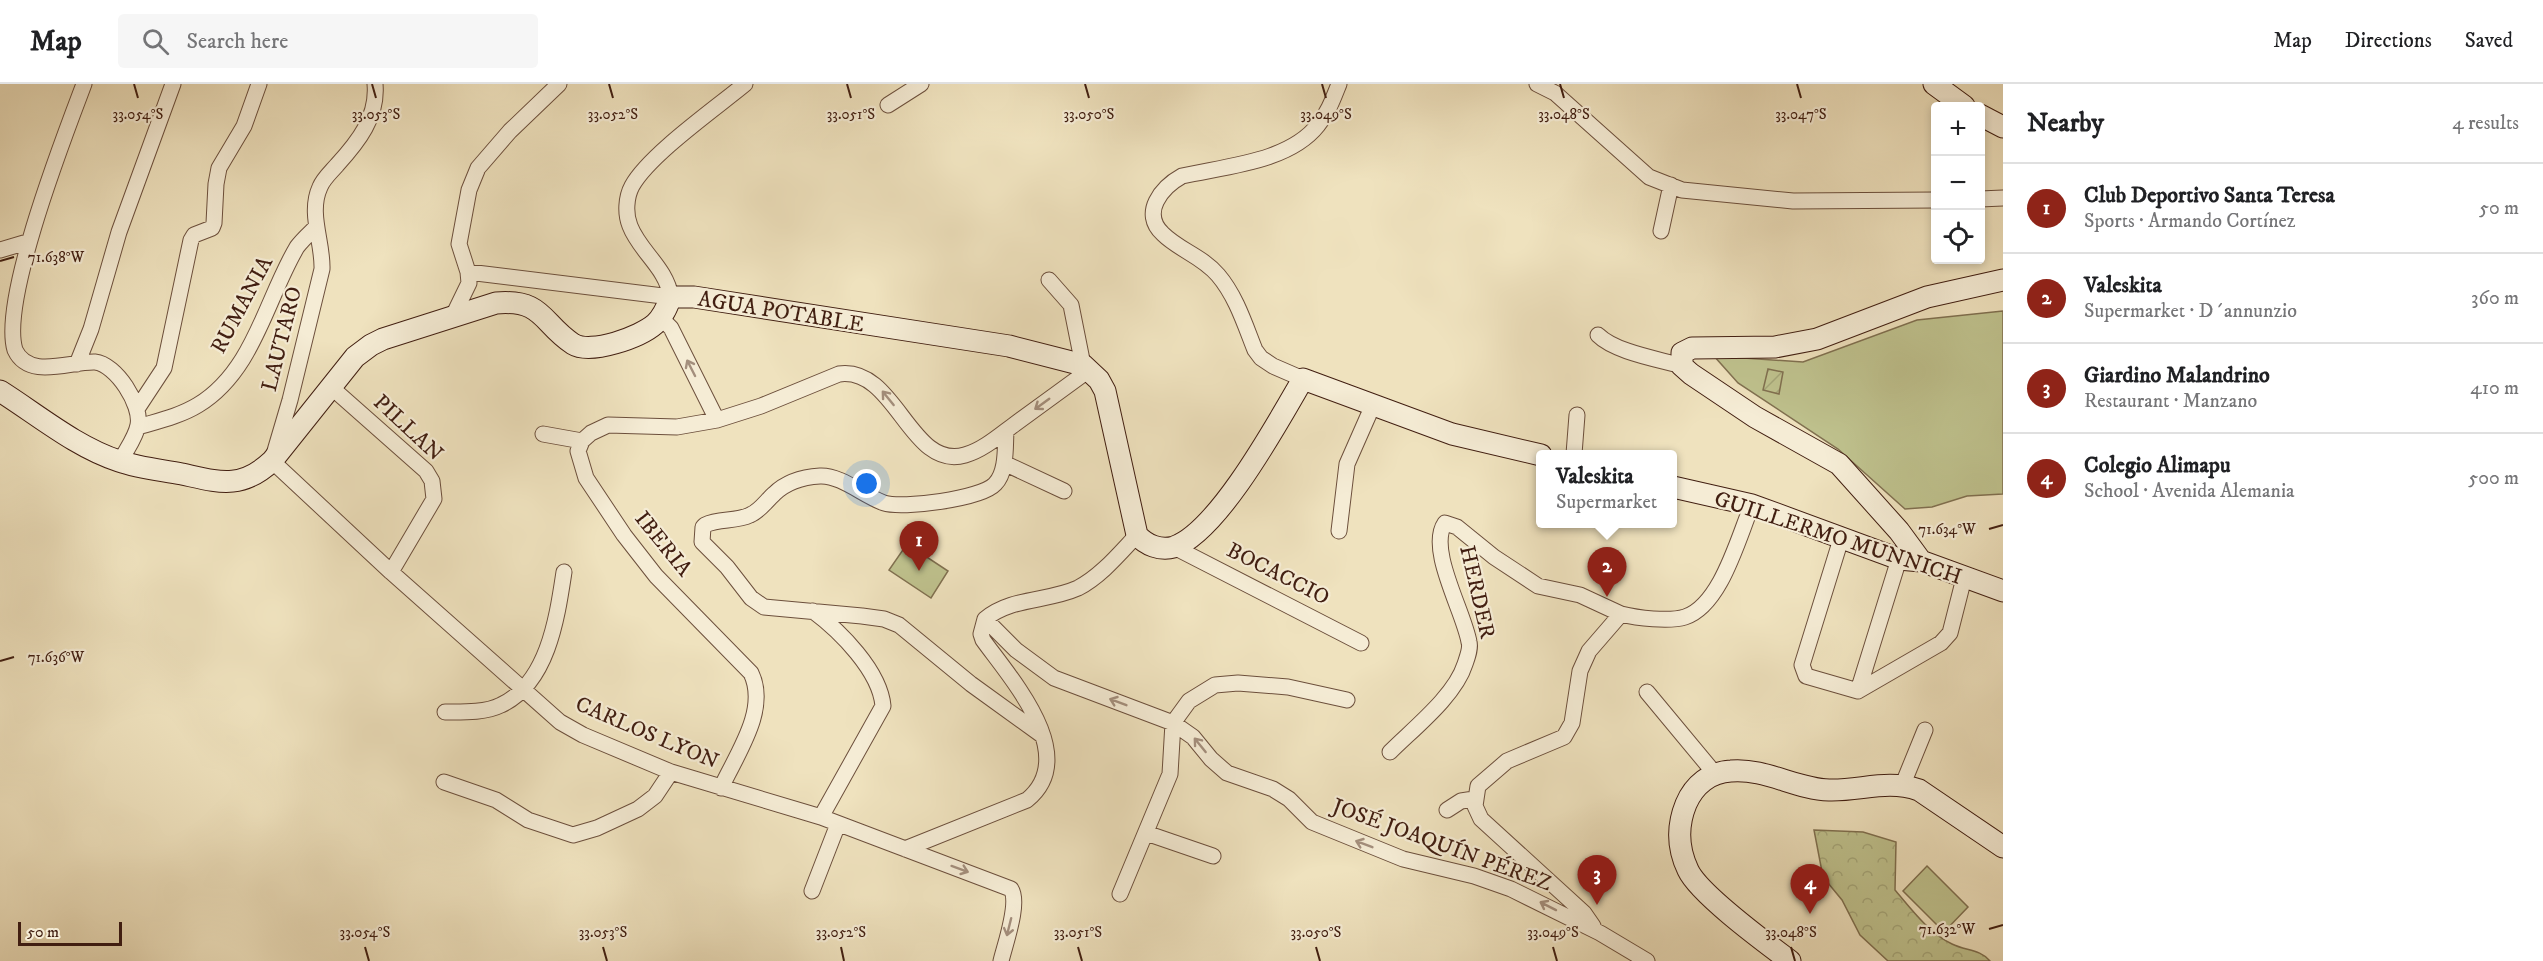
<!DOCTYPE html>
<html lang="en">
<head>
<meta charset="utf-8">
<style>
	body { margin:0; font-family:"IM FELL DW Pica",serif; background:#f6f6f6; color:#202124 }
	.controls { position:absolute; right:18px; top:18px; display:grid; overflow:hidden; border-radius:6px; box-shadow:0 3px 9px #0003 }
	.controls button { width:54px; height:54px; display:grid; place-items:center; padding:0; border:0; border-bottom:2px solid #e0e0e0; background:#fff; color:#202124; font:30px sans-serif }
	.scale { position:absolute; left:18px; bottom:15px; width:104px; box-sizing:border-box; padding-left:6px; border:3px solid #411e11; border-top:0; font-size:16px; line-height:21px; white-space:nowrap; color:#411e11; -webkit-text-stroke:4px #f5ecd5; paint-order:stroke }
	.you { position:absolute; left:867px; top:400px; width:21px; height:21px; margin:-15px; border:4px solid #fff; border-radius:50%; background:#1a73e8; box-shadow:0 0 0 9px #1a73e833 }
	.badge { display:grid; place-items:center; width:39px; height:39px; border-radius:50%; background:#8f2418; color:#fff; font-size:20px; font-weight:700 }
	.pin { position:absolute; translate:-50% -50px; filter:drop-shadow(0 2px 3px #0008) }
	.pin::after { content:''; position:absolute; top:32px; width:21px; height:18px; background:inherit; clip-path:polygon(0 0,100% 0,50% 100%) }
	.popup { position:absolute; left:1536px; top:366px; width:141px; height:78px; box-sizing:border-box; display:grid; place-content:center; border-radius:6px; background:#fff; filter:drop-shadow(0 2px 4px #0005); font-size:20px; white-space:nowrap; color:#757577 }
	.popup b { font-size:22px; color:#202124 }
	.popup::after { content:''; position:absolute; left:50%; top:100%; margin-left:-12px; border:12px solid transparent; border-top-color:#fff }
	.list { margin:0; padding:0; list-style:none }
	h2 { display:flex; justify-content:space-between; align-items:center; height:78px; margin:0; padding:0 24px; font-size:26px }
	h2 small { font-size:20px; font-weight:400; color:#757577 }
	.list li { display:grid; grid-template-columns:39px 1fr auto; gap:18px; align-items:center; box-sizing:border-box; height:90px; padding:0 24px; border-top:2px solid #e0e0e0 }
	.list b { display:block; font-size:22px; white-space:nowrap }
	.list p { margin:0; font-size:20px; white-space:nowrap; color:#757577 }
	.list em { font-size:20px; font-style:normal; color:#757577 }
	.icon { flex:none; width:33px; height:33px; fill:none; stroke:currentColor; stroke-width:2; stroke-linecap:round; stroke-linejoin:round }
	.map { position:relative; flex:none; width:2003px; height:877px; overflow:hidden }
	header { display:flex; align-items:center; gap:36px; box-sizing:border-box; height:84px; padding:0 30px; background:#fff; border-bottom:2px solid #e0e0e0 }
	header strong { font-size:28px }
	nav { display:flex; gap:33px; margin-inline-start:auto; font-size:21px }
	.search { width:420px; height:54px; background:#f6f6f6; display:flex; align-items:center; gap:15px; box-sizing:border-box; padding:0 21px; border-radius:6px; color:#757577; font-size:22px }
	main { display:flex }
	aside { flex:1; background:#fff }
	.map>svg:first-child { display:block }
</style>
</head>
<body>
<header>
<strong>Map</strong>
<div class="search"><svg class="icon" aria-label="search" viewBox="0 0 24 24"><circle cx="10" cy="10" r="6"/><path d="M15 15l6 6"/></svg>Search here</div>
<nav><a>Map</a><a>Directions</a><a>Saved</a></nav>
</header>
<main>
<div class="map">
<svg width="2003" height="877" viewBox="0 0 2003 877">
	<defs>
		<pattern id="forest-crowns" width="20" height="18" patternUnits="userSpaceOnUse" patternTransform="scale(1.5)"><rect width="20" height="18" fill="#bfc28e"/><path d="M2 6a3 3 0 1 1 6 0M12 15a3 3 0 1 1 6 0" fill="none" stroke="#a5a679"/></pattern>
		<pattern id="garden-furrows" width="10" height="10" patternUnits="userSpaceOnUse" patternTransform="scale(1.5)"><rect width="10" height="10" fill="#bfc28e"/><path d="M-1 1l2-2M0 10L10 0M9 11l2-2" fill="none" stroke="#a5a679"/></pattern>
	</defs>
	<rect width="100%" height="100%" fill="#efe2be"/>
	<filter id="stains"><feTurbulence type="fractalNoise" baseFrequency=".00333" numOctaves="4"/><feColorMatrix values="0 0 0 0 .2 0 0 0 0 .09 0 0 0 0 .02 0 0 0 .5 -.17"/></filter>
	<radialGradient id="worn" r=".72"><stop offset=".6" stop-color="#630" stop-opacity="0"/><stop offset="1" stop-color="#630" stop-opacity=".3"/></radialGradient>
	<path fill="#bfc28e" stroke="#807050" stroke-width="1.5" d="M 2003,227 L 2003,410 L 1967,412 L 1932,423 L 1905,425 L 1838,365 L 1738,299 L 1714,272 L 1803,278 L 1917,236 Z
		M 907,460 L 948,487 L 931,514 L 889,486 Z
		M 1927,782 L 1968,823 L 1944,848 L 1903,807 Z"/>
	<path fill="url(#forest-crowns)" stroke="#807050" stroke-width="1.5" d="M 1814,746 L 1863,748 L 1896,758 L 1895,806 C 1912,826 1929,849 1952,860 C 1966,867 1980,865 1990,877 L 1888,877 L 1860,851 L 1842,816 L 1823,793 Z"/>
	<path fill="url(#garden-furrows)" stroke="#807050" stroke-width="1.5" d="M 1768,285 L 1783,288 L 1779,310 L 1763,306 Z"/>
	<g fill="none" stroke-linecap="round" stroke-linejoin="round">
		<g stroke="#6c4f3c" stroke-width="17">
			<path id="street" d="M 84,0 C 64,53 0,217 15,266 C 29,296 70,277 95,278 C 116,280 142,321 138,341 C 136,353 126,366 120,378
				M 375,0 C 378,33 358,58 337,81 C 331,88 323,95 320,103 C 308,129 323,158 322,185 L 290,316 L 272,377 L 391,488 L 560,638 L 583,651 L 671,688 L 821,733 L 1011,805 C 1020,819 1005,860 1001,877
				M 1537,0 L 1555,9 L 1649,93 L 1682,106 L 1793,117 L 1936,116
				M 888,21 L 921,0
				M 1980,115 L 2003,114
				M 1661,147 L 1671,101
				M 0,166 L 24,159
				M 468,188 L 671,213 C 666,183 640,168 630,142 C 625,130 626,113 632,102 C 649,71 716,24 745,0
				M 1049,196 L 1071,221 L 1083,281
				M 453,232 L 469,199 L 468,188 L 459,160 L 469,106 L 478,84 L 510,47 L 559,0
				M 661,234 L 671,244 L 717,336
				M 1598,251 C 1615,268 1658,275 1682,282
				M 77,280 L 91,245 L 119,148 L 173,0
				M 1303,295 L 1273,282 L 1261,274 L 1255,266 C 1245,241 1236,212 1218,191 C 1202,172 1179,166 1163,150 C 1140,129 1162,103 1182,92 C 1226,82 1289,78 1318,41 C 1328,29 1333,15 1339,0
				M 331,303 L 426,387 L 432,397 L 434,415 L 391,488
				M 137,325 L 164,284 L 191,156 L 194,151 L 212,144 L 214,139 L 216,100 L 219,84 L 244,42 L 259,0
				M 138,343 C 158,337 180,332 198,321 C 254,287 266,215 297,163 C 302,156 310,149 316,143
				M 1006,347 C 1005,363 1007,388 995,400 C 981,415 902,425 884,419 C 864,412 841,391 820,392 C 804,393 786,398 774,410 C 766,417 760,427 750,431 C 736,438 719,434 705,441 L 703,443 L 702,458 L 727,483 L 751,514 L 764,523 L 862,532 L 884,535 L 899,541 L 971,600 L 1043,652
				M 543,350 L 582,357
				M 1574,370 L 1577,331
				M 1004,379 L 1064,407
				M 1339,447 L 1347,380 L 1373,321
				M 1841,455 L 1802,581 L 1806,592 L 1858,607 L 1941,559 L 1950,549 L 1964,494
				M 1174,463 L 1361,559
				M 813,527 C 840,547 880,587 883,622 L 821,733
				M 985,535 L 1016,566 L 1054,594 L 1173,639 L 1193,653 L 1211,675 L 1227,689 L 1273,705 L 1289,715 L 1312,738 L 1403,775 L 1474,792 L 1511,805 L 1600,849 L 1647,877
				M 1858,607 L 1899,475
				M 1647,608 L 1716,691
				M 445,628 C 462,628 485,629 501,621 C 548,599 557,534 564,488
				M 1390,668 C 1414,644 1455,612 1465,580 C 1467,574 1471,564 1469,558 C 1464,528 1427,465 1445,439 L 1457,443 L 1494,473 L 1538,502 L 1580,511 L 1621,530
				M 444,698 L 496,716 L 528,736 L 573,751 L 597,744 L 638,725 L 655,712 L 671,688
				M 1903,700 L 1925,646
				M 721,704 C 736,671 769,626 751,589 L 656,492 L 624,451 L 586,394 L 578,367 L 582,357 L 591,349 L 608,341 L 677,343 L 717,336 L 761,322 L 839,290 C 896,282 910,387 965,371 C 983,366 1000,351 1015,340 C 1040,322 1064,304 1089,286
				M 1447,726 L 1461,717 L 1474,715
				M 1146,749 L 1213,772
				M 905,765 L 1027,716 C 1081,672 1011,595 983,556 L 981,550 L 985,535 C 1012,513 1047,518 1078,504 C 1101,492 1119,470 1137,451
				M 812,807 L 838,740
				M 1120,810 L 1170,690 L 1173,639 L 1189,617 L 1215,601 L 1238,599 L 1288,603 L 1347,616
				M 1593,842 L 1584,829 L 1481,735 L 1475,722 L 1478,702 L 1507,677 L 1564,653 L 1572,639 L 1580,587 L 1589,567 L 1621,530 C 1637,534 1669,538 1685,533 C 1721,521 1738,454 1752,421"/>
		</g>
		<g stroke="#411e11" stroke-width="23">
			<path id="secondary" d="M 1934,0 L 1964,22
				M 1980,31 L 2003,43
				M 0,307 C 38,331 76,363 119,377 C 139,384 161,386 182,390 C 219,398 241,406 272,377 L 355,273 L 371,261 L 383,255 L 496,219 C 544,215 541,239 573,260 C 591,271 640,253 655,240 C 663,233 667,223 671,213 L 694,213 L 1009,262 L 1083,281 L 1099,296 L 1105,307 L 1137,451 C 1146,461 1160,467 1174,463 C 1219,447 1279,336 1303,295 L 1452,350 L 1541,371
				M 1673,403 L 1752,421 L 1899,475 L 1921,477 L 2003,507
				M 1921,477 L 1899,447 L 1839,380 L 1755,333 L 1691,290 L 1682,282 L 1682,269 L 1692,264 L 1775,263 L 1817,255 L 1927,213 L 2003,196
				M 1790,877 C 1766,859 1699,810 1688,786 C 1678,765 1677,742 1686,720 C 1694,701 1710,688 1731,687 C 1765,684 1796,705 1829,706 C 1861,707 1887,695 1919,706 L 2003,763"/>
		</g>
		<use href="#street" stroke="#f5ecd5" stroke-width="15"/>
		<use href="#secondary" stroke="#f5ecd5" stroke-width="21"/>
	</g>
	<defs><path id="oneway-shaft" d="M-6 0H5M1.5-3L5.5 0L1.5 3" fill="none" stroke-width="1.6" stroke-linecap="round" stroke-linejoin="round" transform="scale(1.5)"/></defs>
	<g stroke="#a48f7d">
		<use href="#oneway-shaft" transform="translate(691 284) rotate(-117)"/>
		<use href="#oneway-shaft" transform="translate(888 314) rotate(-129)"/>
		<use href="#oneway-shaft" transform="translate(1042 320) rotate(144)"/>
		<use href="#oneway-shaft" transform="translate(1118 618) rotate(-159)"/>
		<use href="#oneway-shaft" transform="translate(1200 661) rotate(-129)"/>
		<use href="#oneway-shaft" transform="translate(1364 760) rotate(-159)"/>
		<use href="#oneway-shaft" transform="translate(960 785) rotate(20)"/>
		<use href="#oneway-shaft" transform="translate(1548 822) rotate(-153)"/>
		<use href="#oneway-shaft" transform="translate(1009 843) rotate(104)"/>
	</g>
	<path fill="none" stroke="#411e11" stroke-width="2" d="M 134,0 L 138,14M 372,0 L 376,14M 609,0 L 613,14M 847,0 L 851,14M 1085,0 L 1089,14M 1322,0 L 1326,14M 1560,0 L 1564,14M 1797,0 L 1801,14M 0,177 L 14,173M 1989,445 L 2003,441M 0,577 L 14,573M 1989,845 L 2003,841M 365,863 L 369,877M 603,863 L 607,877M 841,863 L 844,877M 1078,863 L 1082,877M 1316,863 L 1320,877M 1553,863 L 1557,877M 1791,863 L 1795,877"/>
	<g text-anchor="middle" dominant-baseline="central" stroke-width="4.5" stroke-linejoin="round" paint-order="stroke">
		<g font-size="22" fill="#411e11" stroke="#f5ecd5">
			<text transform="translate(242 221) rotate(-62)">RUMANIA</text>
			<text transform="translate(781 228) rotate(9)">AGUA POTABLE</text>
			<text transform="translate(282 255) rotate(-76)">LAUTARO</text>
			<text transform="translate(408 344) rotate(43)">PILLAN</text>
			<text transform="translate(1838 454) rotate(18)">GUILLERMO MUNNICH</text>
			<text transform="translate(663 460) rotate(51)">IBERIA</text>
			<text transform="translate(1278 490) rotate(27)">BOCACCIO</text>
			<text transform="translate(1477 508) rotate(77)">HERDER</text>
			<text transform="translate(647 649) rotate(23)">CARLOS LYON</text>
			<text transform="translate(1442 761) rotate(20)">JOSÉ JOAQUÍN PÉREZ</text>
		</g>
	</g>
	<g font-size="15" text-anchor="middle" fill="#411e11" stroke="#f5ecd5" stroke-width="4.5" stroke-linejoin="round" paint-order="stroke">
		<text x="138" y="35">33.054°S</text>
		<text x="376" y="35">33.053°S</text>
		<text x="613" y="35">33.052°S</text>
		<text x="851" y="35">33.051°S</text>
		<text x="1089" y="35">33.050°S</text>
		<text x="1326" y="35">33.049°S</text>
		<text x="1564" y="35">33.048°S</text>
		<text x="1801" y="35">33.047°S</text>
		<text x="56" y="178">71.638°W</text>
		<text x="1947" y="450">71.634°W</text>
		<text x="56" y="578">71.636°W</text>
		<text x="1947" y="850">71.632°W</text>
		<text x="365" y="853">33.054°S</text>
		<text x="603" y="853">33.053°S</text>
		<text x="841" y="853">33.052°S</text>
		<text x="1078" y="853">33.051°S</text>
		<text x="1316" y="853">33.050°S</text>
		<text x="1553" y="853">33.049°S</text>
		<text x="1791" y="853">33.048°S</text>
	</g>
	<rect width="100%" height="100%" filter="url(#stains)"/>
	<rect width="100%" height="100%" fill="url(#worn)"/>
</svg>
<div class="controls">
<button>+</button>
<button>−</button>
<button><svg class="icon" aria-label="locate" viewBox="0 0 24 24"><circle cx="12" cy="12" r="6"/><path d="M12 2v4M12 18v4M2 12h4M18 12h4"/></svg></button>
</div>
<div class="scale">50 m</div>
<div class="you"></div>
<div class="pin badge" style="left:919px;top:487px">1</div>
<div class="pin badge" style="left:1607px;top:513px">2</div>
<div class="popup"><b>Valeskita</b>Supermarket</div>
<div class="pin badge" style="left:1597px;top:821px">3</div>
<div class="pin badge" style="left:1810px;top:830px">4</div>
</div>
<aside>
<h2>Nearby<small>4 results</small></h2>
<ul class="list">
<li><span class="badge">1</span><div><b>Club Deportivo Santa Teresa</b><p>Sports · Armando Cortínez</p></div><em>50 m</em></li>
<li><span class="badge">2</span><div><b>Valeskita</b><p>Supermarket · D´annunzio</p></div><em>360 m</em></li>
<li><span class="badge">3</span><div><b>Giardino Malandrino</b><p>Restaurant · Manzano</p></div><em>410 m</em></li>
<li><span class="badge">4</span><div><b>Colegio Alimapu</b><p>School · Avenida Alemania</p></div><em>500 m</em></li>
</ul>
</aside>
</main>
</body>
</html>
